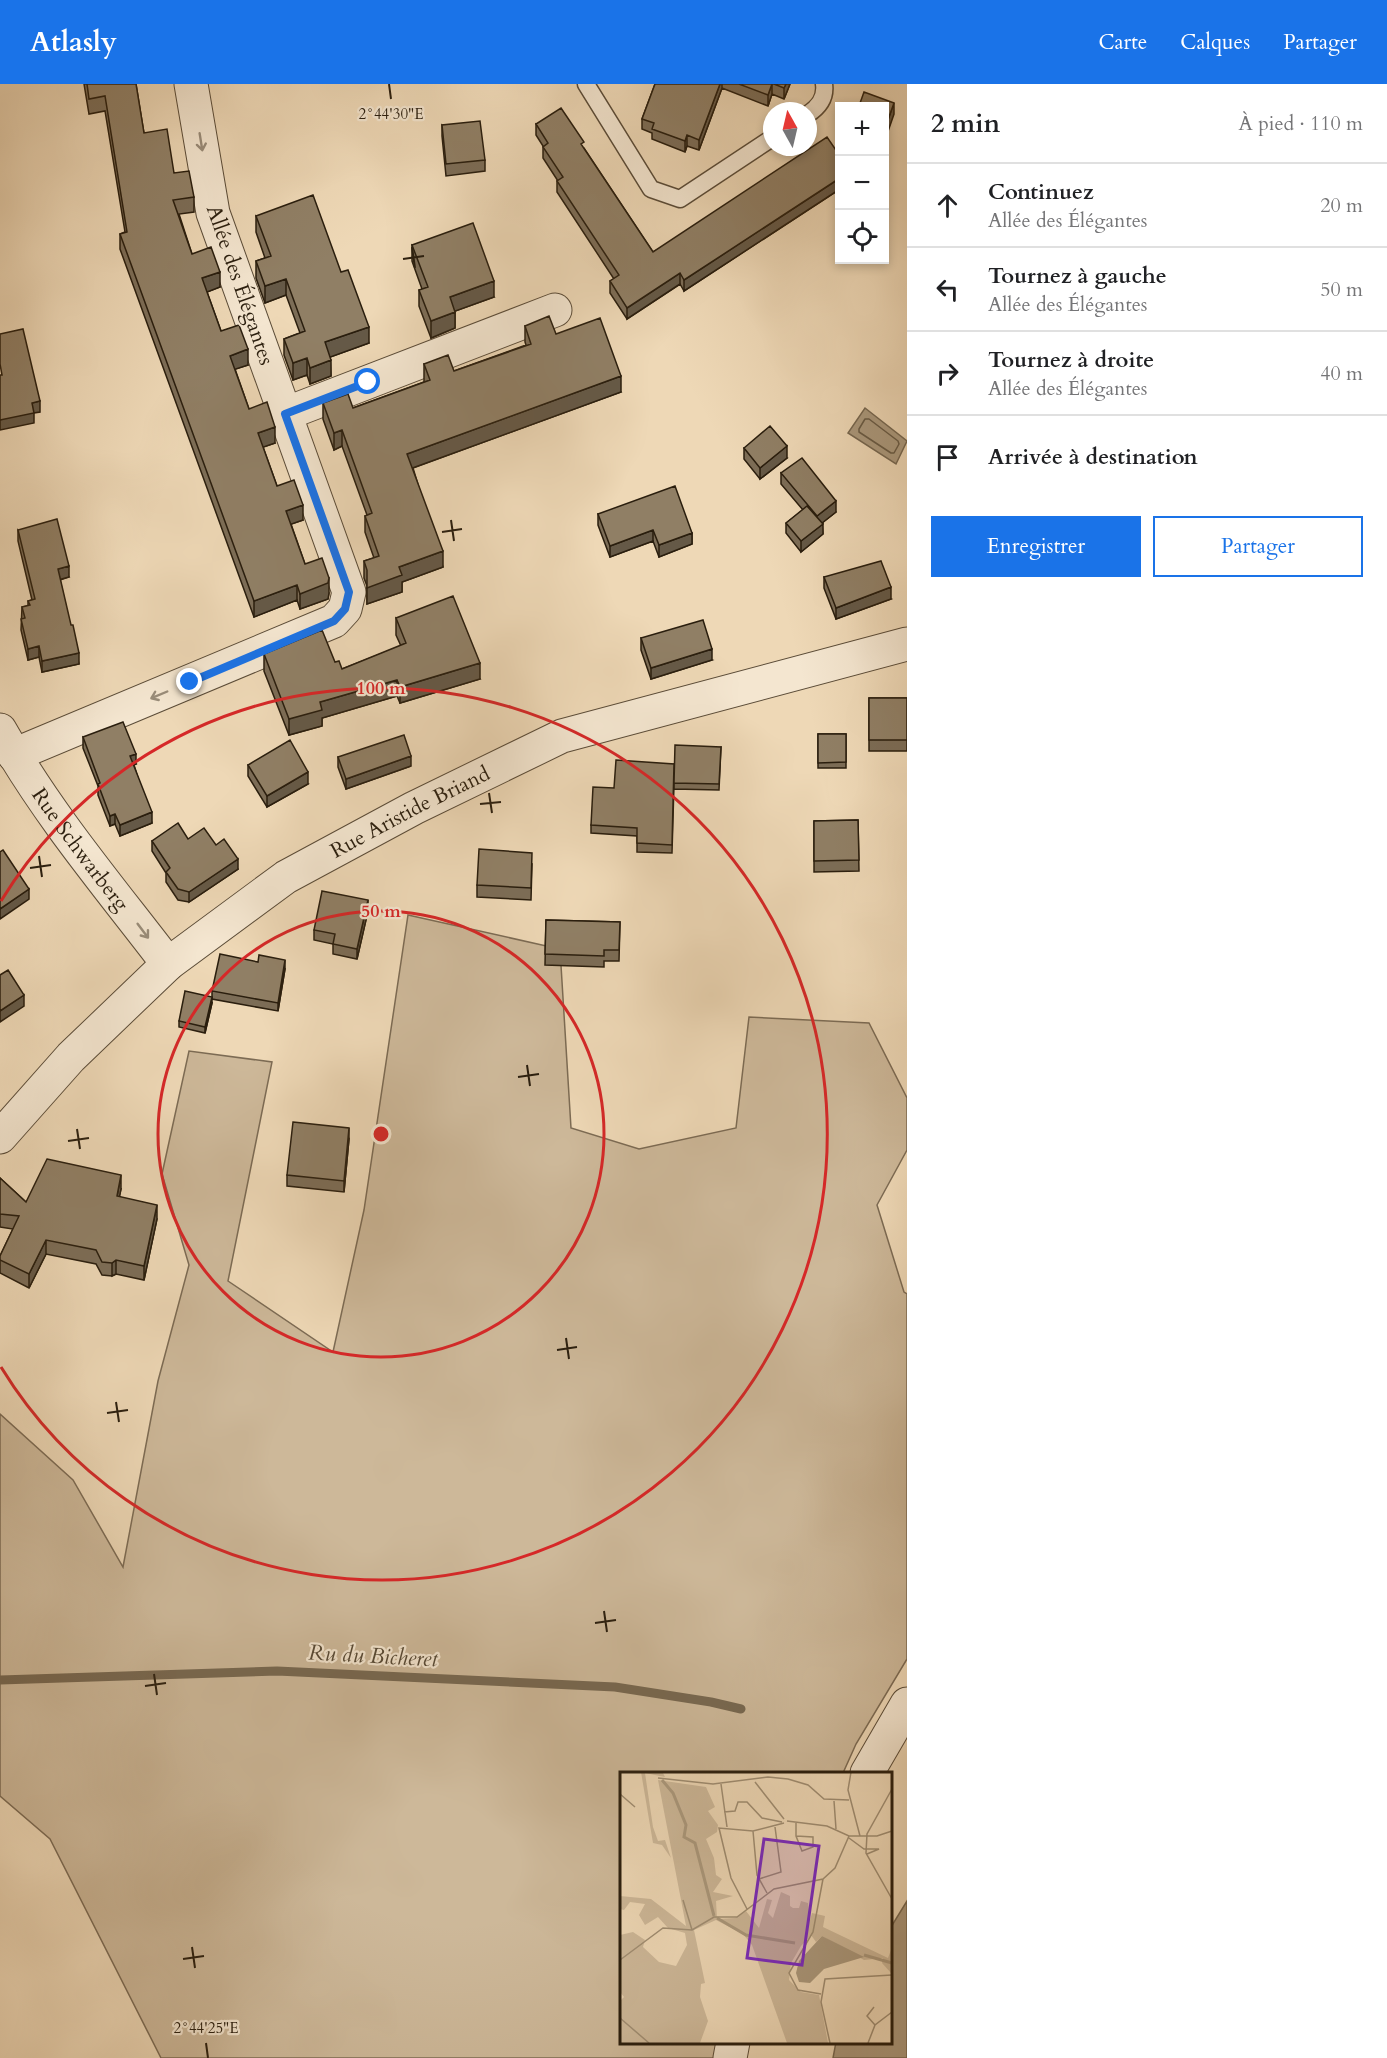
<!DOCTYPE html>
<html lang="fr">
<head>
<meta charset="utf-8">
<style>
	body { margin:0; font-family:Cardo,serif; background:#f2f2f2; color:#202124 }
	.controls { position:absolute; right:18px; top:18px; display:grid; overflow:hidden; border-radius:0px; box-shadow:0 3px 9px #0003 }
	.controls button { width:54px; height:54px; display:grid; place-items:center; padding:0; border:0; border-bottom:2px solid #e0e0e0; background:#fff; color:#202124; font:30px sans-serif }
	.compass { position:absolute; left:763px; top:18px; width:54px; height:54px; border-radius:50%; background:#fff; box-shadow:0 3px 9px #0003; rotate:352deg }
	.stop { position:absolute; width:18px; height:18px; margin:-14px; border:4px solid #1a73e8; border-radius:50%; background:#fff }
	.stop.end { background:#1a73e8; border-color:#fff; box-shadow:0 2px 6px #0008 }
	.list { margin:0; padding:0; list-style:none }
	h2 { display:flex; justify-content:space-between; align-items:center; height:78px; margin:0; padding:0 24px; font-size:26px }
	h2 small { font-size:20px; font-weight:400; color:#757577 }
	.list li { display:grid; grid-template-columns:39px 1fr auto; gap:18px; align-items:center; box-sizing:border-box; height:84px; padding:0 24px; border-top:2px solid #e0e0e0 }
	.list b { display:block; font-size:22px; white-space:nowrap }
	.list p { margin:0; font-size:20px; white-space:nowrap; color:#757577 }
	.list em { font-size:20px; font-style:normal; color:#757577 }
	.actions { display:flex; gap:12px; padding:18px 24px }
	.actions a { flex:1; padding:14px 0; border:2px solid #1a73e8; border-radius:0px; text-align:center; font-size:21px; color:#1a73e8 }
	.actions .main { background:#1a73e8; color:#fff }
	.icon { flex:none; width:33px; height:33px; fill:none; stroke:currentColor; stroke-width:2; stroke-linecap:round; stroke-linejoin:round }
	.map { position:relative; flex:none; width:907px; height:1974px; overflow:hidden }
	header { display:flex; align-items:center; gap:36px; box-sizing:border-box; height:84px; padding:0 30px; background:#1a73e8; color:#fff }
	header strong { font-size:28px }
	nav { display:flex; gap:33px; margin-inline-start:auto; font-size:21px }
	main { display:flex }
	aside { flex:1; background:#fff }
	.map>svg:first-child { display:block }
</style>
</head>
<body>
<header>
<strong>Atlasly</strong>
<nav><a>Carte</a><a>Calques</a><a>Partager</a></nav>
</header>
<main>
<div class="map">
<svg width="907" height="1974" viewBox="0 0 907 1974">
	<rect width="100%" height="100%" fill="#eed8b6"/>
	<filter id="stains"><feTurbulence type="fractalNoise" baseFrequency=".00333" numOctaves="4"/><feColorMatrix values="0 0 0 0 .2 0 0 0 0 .09 0 0 0 0 .02 0 0 0 .5 -.17"/></filter>
	<radialGradient id="worn" r=".72"><stop offset=".6" stop-color="#630" stop-opacity="0"/><stop offset="1" stop-color="#630" stop-opacity=".3"/></radialGradient>
	<path fill="#cdb899" stroke="#7c6b54" stroke-width="1.5" d="M 408,831 L 560,865 L 571,1044 L 639,1065 L 736,1044 L 749,933 L 869,939 L 907,1014 L 907,1066 L 877,1121 L 904,1208 L 907,1210 L 907,1575 L 856,1660 L 843,1689 L 622,1689 L 622,1958 L 724,1958 L 721,1974 L 161,1974 L 50,1755 L 0,1712 L 0,1330 L 73,1396 L 123,1483 L 158,1297 L 189,1181 L 162,1090 L 189,967 L 272,978 L 228,1197 L 333,1268 L 364,1126 Z"/>
	<path fill="#ab997d" stroke="#776851" stroke-width="1.5" d="M 865,324 L 907,357 L 896,380 L 848,349 Z
		M 907,1817 L 907,1974 L 833,1974 L 836,1958 L 890,1958 L 891,1843 Z"/>
	<g fill="none" stroke-linecap="round" stroke-linejoin="round">
		<path stroke="#6a5c46" stroke-width="1.5" d="M 865,335 L 869,335 L 898,357 L 899,360 L 894,369 L 891,369 L 859,348 L 859,345 Z"/>
		<path stroke="#776851" stroke-width="9" d="M 0,1596 L 277,1587 L 615,1603 L 711,1618 L 741,1625"/>
		<g stroke="#5b4c38" stroke-width="19">
			<path id="lane" d="M 586,0 L 651,105 L 680,115 L 772,54
				M 808,30 C 819,23 826,14 824,0"/>
		</g>
		<g stroke="#5b4c38" stroke-width="35">
			<g id="street">
				<path d="M 285,330 L 555,226"/>
				<path id="s1" d="M 0,646 C 47,730 110,804 168,880"/>
				<path d="M 14,671 L 334,537 L 345,525 L 349,508 L 213,129 L 191,0"/>
				<path id="s2" d="M 0,1053 L 71,973 L 168,880 L 286,793 L 414,724 L 562,652 L 907,560"/>
				<path d="M 867,1689 L 907,1620"/>
				<path d="M 730,1974 L 733,1958"/>
			</g>
		</g>
		<use href="#lane" stroke="#f4e6d0" stroke-width="16"/>
		<use href="#street" stroke="#f4e6d0" stroke-width="33"/>
	</g>
	<path fill="#7c6d57" stroke="#2a1e0e" stroke-width="1.5" d="M 84,0 L 136,0 L 144,49 L 174,89 L 194,113 L 194,128 L 179,130 L 192,170 L 220,203 L 207,208 L 221,247 L 248,281 L 235,285 L 249,325 L 275,359 L 263,363 L 277,402 L 303,436 L 291,440 L 305,480 L 329,509 L 328,515 L 300,525 L 297,516 L 254,533 L 120,165 L 120,150 L 125,148 L 105,27 L 89,30 Z
		M 655,0 L 790,0 L 784,15 L 772,10 L 768,22 L 722,4 L 699,66 L 687,62 L 685,68 L 652,55 L 652,49 L 642,45 L 642,35 Z
		M 536,40 L 584,64 L 653,168 L 840,72 L 840,105 L 684,207 L 680,200 L 627,235 L 610,209 L 610,197 L 614,195 L 557,108 L 557,97 L 558,97 L 543,74 L 543,62 L 536,51 Z
		M 442,41 L 485,76 L 485,87 L 446,92 L 442,52 Z
		M 256,132 L 341,188 L 369,259 L 330,273 L 331,292 L 310,300 L 307,291 L 293,296 L 284,271 L 284,255 L 300,249 L 286,211 L 265,219 L 256,194 L 256,177 L 265,174 L 256,148 Z
		M 412,161 L 494,213 L 455,227 L 455,244 L 431,254 L 419,222 L 419,206 L 422,205 L 412,177 Z
		M 525,242 L 556,250 L 621,308 L 413,384 L 443,483 L 402,498 L 402,508 L 367,520 L 367,502 L 364,494 L 364,477 L 374,474 L 365,448 L 365,432 L 367,431 L 342,362 L 334,366 L 323,335 L 323,319 L 353,324 L 424,298 L 424,280 L 454,287 L 526,261 L 525,258 Z
		M 744,364 L 787,374 L 760,395 L 744,375 Z
		M 781,389 L 836,428 L 822,439 L 823,450 L 801,468 L 786,449 L 786,439 L 803,426 L 781,400 Z
		M 598,430 L 692,449 L 692,460 L 659,473 L 653,457 L 610,473 L 598,441 Z
		M 18,446 L 69,493 L 60,496 L 79,580 L 42,588 L 39,573 L 28,576 L 21,546 L 22,523 L 28,522 L 28,517 L 32,516 L 18,457 Z
		M 824,493 L 891,515 L 836,535 L 824,504 Z
		M 396,534 L 480,595 L 400,619 L 397,612 L 322,634 L 322,642 L 289,651 L 264,587 L 264,570 L 335,578 L 342,585 L 401,562 L 396,551 Z
		M 641,554 L 712,576 L 651,595 L 641,566 Z
		M 869,614 L 907,614 L 907,667 L 869,667 Z
		M 818,650 L 846,650 L 846,684 L 818,684 Z
		M 83,653 L 136,680 L 134,681 L 152,739 L 120,752 L 115,740 L 110,742 L 98,711 L 98,702 L 83,664 Z
		M 721,663 L 719,706 L 674,705 L 674,700 L 672,769 L 637,768 L 637,752 L 591,749 L 591,741 L 614,704 L 674,680 Z
		M 338,673 L 411,682 L 346,705 L 338,683 Z
		M 248,681 L 308,700 L 267,723 L 248,692 Z
		M 858,736 L 859,787 L 814,788 L 814,737 Z
		M 188,755 L 216,761 L 238,785 L 189,818 L 178,816 L 166,798 L 166,789 L 152,767 L 152,757 Z
		M 532,780 L 531,816 L 477,813 L 477,801 Z
		M 368,827 L 357,875 L 333,870 L 333,860 L 314,856 L 314,846 Z
		M 546,836 L 620,838 L 619,877 L 604,877 L 604,883 L 545,881 Z
		M 285,885 L 278,927 L 212,915 L 212,907 Z
		M 212,919 L 205,949 L 179,943 L 179,937 Z
		M 349,1055 L 344,1108 L 287,1102 L 287,1091 Z
		M 0,1094 L 26,1118 L 121,1105 L 119,1113 L 157,1135 L 144,1196 L 116,1190 L 112,1192 L 102,1191 L 96,1180 L 46,1170 L 29,1204 L 0,1189 L 0,1172 L 13,1145 L 0,1143 Z"/>
	<path fill="#655947" stroke="#2a1e0e" stroke-width="1.5" d="M 720,0 L 722,0 L 722,4 L 699,66 L 699,56 Z
		M 772,0 L 772,10 L 768,22 L 768,11 Z
		M 786,0 L 790,0 L 784,15 L 784,4 Z
		M 894,19 L 894,30 L 885,56 L 885,44 Z
		M 687,51 L 687,62 L 685,68 L 685,57 Z
		M 840,94 L 840,105 L 684,207 L 684,196 Z
		M 220,188 L 220,203 L 202,210 L 202,194 Z
		M 680,189 L 680,200 L 627,235 L 627,224 Z
		M 286,195 L 286,211 L 265,219 L 265,202 Z
		M 494,197 L 494,213 L 450,229 L 450,213 Z
		M 455,228 L 455,244 L 431,254 L 431,237 Z
		M 369,243 L 369,259 L 325,275 L 325,258 Z
		M 248,265 L 248,281 L 230,287 L 230,272 Z
		M 307,274 L 307,291 L 293,296 L 293,279 Z
		M 331,276 L 331,292 L 310,300 L 310,284 Z
		M 621,292 L 621,308 L 407,386 L 407,370 Z
		M 40,317 L 40,328 L 34,329 L 34,339 L 0,346 L 0,336 L 32,319 Z
		M 275,343 L 275,359 L 258,365 L 258,349 Z
		M 342,346 L 342,362 L 334,366 L 334,349 Z
		M 787,362 L 787,374 L 760,395 L 760,384 Z
		M 836,417 L 836,428 L 817,443 L 817,432 Z
		M 303,421 L 303,436 L 286,442 L 286,427 Z
		M 823,440 L 823,450 L 801,468 L 801,457 Z
		M 653,446 L 653,457 L 610,473 L 610,462 Z
		M 692,449 L 692,460 L 659,473 L 659,461 Z
		M 443,467 L 443,483 L 402,498 L 402,508 L 367,520 L 367,504 L 399,483 Z
		M 69,482 L 69,493 L 58,496 L 58,485 Z
		M 329,494 L 329,509 L 328,515 L 300,525 L 300,510 Z
		M 297,501 L 297,516 L 254,533 L 254,517 Z
		M 891,503 L 891,515 L 836,535 L 836,524 Z
		M 39,562 L 39,573 L 28,576 L 28,565 Z
		M 712,565 L 712,576 L 651,595 L 651,584 Z
		M 79,569 L 79,580 L 42,588 L 42,577 Z
		M 480,579 L 480,595 L 400,619 L 400,603 Z
		M 397,596 L 397,612 L 322,634 L 322,642 L 289,651 L 289,635 L 320,618 Z
		M 136,670 L 136,680 L 130,682 L 130,672 Z
		M 411,672 L 411,682 L 346,705 L 346,695 Z
		M 308,688 L 308,700 L 267,723 L 267,712 Z
		M 152,728 L 152,739 L 120,752 L 120,741 Z
		M 115,730 L 115,740 L 110,742 L 110,732 Z
		M 238,775 L 238,785 L 189,818 L 189,808 Z
		M 29,805 L 29,815 L 0,835 L 0,825 Z
		M 368,816 L 368,827 L 357,875 L 357,865 Z
		M 285,876 L 285,885 L 278,927 L 278,919 Z
		M 24,911 L 24,922 L 0,938 L 0,927 Z
		M 212,913 L 212,919 L 205,949 L 205,943 Z
		M 349,1044 L 349,1055 L 344,1108 L 344,1097 Z
		M 121,1091 L 121,1105 L 117,1126 L 117,1112 Z
		M 157,1121 L 157,1135 L 144,1196 L 144,1182 Z
		M 46,1156 L 46,1170 L 29,1204 L 29,1190 Z
		M 116,1176 L 116,1190 L 112,1192 L 112,1179 Z"/>
	<path fill="#907f65" stroke="#2a1e0e" stroke-width="1.5" d="M 87,0 L 136,0 L 144,49 L 167,45 L 174,89 L 189,87 L 194,113 L 173,116 L 192,170 L 211,163 L 220,188 L 202,194 L 221,247 L 239,241 L 248,265 L 230,272 L 249,325 L 267,318 L 275,343 L 258,349 L 277,402 L 294,396 L 303,421 L 286,427 L 305,480 L 322,474 L 329,494 L 328,499 L 300,510 L 297,501 L 254,517 L 120,150 L 127,148 L 105,12 L 89,15 Z
		M 655,0 L 720,0 L 699,56 L 687,51 L 685,57 L 652,45 L 654,39 L 642,35 Z
		M 739,0 L 772,0 L 768,11 Z
		M 774,0 L 786,0 L 784,4 Z
		M 864,8 L 894,19 L 885,44 L 885,22 L 859,22 Z
		M 561,24 L 584,58 L 581,60 L 653,168 L 827,53 L 840,72 L 840,94 L 684,196 L 680,189 L 627,224 L 610,197 L 619,191 L 557,97 L 563,93 L 543,63 L 548,59 L 536,40 Z
		M 480,37 L 485,76 L 446,80 L 442,41 Z
		M 313,111 L 341,188 L 348,186 L 369,243 L 325,258 L 331,276 L 310,284 L 307,274 L 293,279 L 284,255 L 305,247 L 286,195 L 265,202 L 256,177 L 271,172 L 256,132 Z
		M 473,139 L 494,197 L 450,213 L 455,228 L 431,237 L 419,206 L 428,203 L 412,161 Z
		M 549,232 L 556,250 L 600,234 L 621,292 L 407,370 L 443,467 L 399,483 L 402,491 L 367,504 L 367,486 L 364,477 L 379,472 L 365,432 L 372,429 L 342,346 L 334,349 L 323,319 L 348,310 L 353,324 L 430,296 L 424,280 L 448,271 L 454,287 L 531,260 L 525,242 Z
		M 23,245 L 40,317 L 32,319 L 34,329 L 0,336 L 0,291 L 2,291 L 0,280 L 0,250 Z
		M 770,342 L 787,362 L 760,384 L 744,364 Z
		M 802,374 L 836,417 L 817,432 L 781,389 Z
		M 675,402 L 692,449 L 659,461 L 653,446 L 610,462 L 598,430 Z
		M 807,422 L 823,440 L 801,457 L 786,439 Z
		M 57,435 L 69,482 L 58,485 L 71,541 L 73,541 L 79,569 L 42,577 L 39,562 L 28,565 L 21,535 L 25,534 L 22,523 L 30,521 L 28,517 L 35,515 L 18,446 Z
		M 881,477 L 891,503 L 836,524 L 824,493 Z
		M 453,512 L 480,579 L 400,603 L 397,596 L 320,618 L 322,626 L 289,635 L 264,570 L 322,546 L 335,578 L 339,577 L 342,585 L 406,559 L 396,534 Z
		M 703,536 L 712,565 L 651,584 L 641,554 Z
		M 869,614 L 907,614 L 907,656 L 869,656 Z
		M 123,638 L 136,670 L 130,672 L 152,728 L 120,741 L 115,730 L 110,732 L 98,700 L 100,699 L 83,653 Z
		M 818,650 L 846,650 L 846,678 L 818,679 Z
		M 404,651 L 411,672 L 346,695 L 338,673 Z
		M 290,656 L 308,688 L 267,712 L 248,681 Z
		M 675,661 L 721,663 L 719,700 L 674,699 Z
		M 616,676 L 674,680 L 672,761 L 637,759 L 637,744 L 591,741 L 593,703 L 614,704 Z
		M 858,736 L 859,776 L 814,777 L 814,737 Z
		M 178,739 L 188,755 L 204,744 L 216,761 L 224,755 L 238,775 L 189,808 L 178,805 L 166,788 L 170,784 L 152,757 Z
		M 479,765 L 532,769 L 531,804 L 477,801 Z
		M 3,766 L 29,805 L 0,825 L 0,768 Z
		M 322,807 L 368,816 L 357,865 L 333,860 L 335,850 L 314,846 Z
		M 546,836 L 620,838 L 619,866 L 604,866 L 604,872 L 545,870 Z
		M 220,870 L 258,878 L 259,871 L 285,876 L 278,919 L 212,907 Z
		M 8,886 L 24,911 L 0,927 L 0,891 Z
		M 185,907 L 212,913 L 205,943 L 179,937 Z
		M 293,1038 L 349,1044 L 344,1097 L 287,1091 Z
		M 47,1075 L 121,1091 L 117,1112 L 157,1121 L 144,1182 L 116,1176 L 112,1179 L 102,1178 L 96,1166 L 46,1156 L 29,1190 L 0,1176 L 0,1172 L 19,1132 L 0,1130 L 0,1094 L 26,1118 Z"/>
	<defs><path id="oneway-shaft" d="M-6 0H5M1.5-3L5.5 0L1.5 3" fill="none" stroke-width="1.6" stroke-linecap="round" stroke-linejoin="round" transform="scale(1.5)"/></defs>
	<g stroke="#998c79">
		<use href="#oneway-shaft" transform="translate(201 58) rotate(81)"/>
		<use href="#oneway-shaft" transform="translate(159 611) rotate(157)"/>
		<use href="#oneway-shaft" transform="translate(143 847) rotate(53)"/>
	</g>
	<g fill="none" stroke-linecap="round" stroke-linejoin="round">
		<path stroke="#1a73e8" stroke-width="8" d="M 190,598 L 334,537 L 345,525 L 349,508 L 285,330 L 368,298"/>
	</g>
	<path fill="none" stroke="#2a1e0e" stroke-width="2" d="M 389,0 L 391,15M 412,163 L 415,184M 403,175 L 424,172M 451,436 L 454,457M 442,448 L 462,445M 489,709 L 492,729M 480,720 L 501,718M 39,772 L 42,793M 30,784 L 51,781M 527,981 L 530,1002M 518,993 L 539,990M 77,1045 L 80,1065M 68,1057 L 89,1054M 566,1254 L 569,1275M 557,1266 L 577,1263M 116,1318 L 119,1338M 107,1329 L 128,1326M 604,1527 L 607,1548M 595,1539 L 616,1536M 154,1590 L 157,1611M 145,1602 L 166,1599M 192,1863 L 195,1884M 183,1875 L 204,1872M 206,1959 L 208,1974"/>
	<g fill="none" stroke="#d62828" stroke-width="3">
		<circle cx="381" cy="1050" r="223"/>
		<path d="M1 817A446 446 0 1 1 1 1283"/>
	</g>
	<g text-anchor="middle" dominant-baseline="central" stroke-width="4.5" stroke-linejoin="round" paint-order="stroke">
		<g font-size="21" fill="#2a1e0e" stroke="#f4e6d0">
			<text transform="translate(240 201) rotate(71)">Allée des Élégantes</text>
			<text stroke="none"><textPath href="#s2" startOffset="528">Rue Aristide Briand</textPath></text>
			<text stroke="none"><textPath href="#s1" startOffset="144">Rue Schwarberg</textPath></text>
		</g>
		<g font-size="22" font-style="italic" fill="#574935" stroke="#f4e6d0">
			<text transform="translate(373 1572) rotate(3)">Ru du Bicheret</text>
		</g>
	</g>
	<g transform="translate(620 1688)">
		<rect width="272" height="272" fill="#eed8b6"/>
		<path d="M 21,0 L 43,1 L 45,5 L 25,1 L 33,55 L 38,69 L 45,68 L 51,86 L 42,73 L 33,71 ZM 38,8 L 86,15 L 95,35 L 88,39 L 98,53 L 97,60 L 86,67 L 94,86 L 96,103 L 102,107 L 93,120 L 113,124 L 96,129 L 97,147 L 115,146 L 126,139 L 139,156 L 147,127 L 152,128 L 148,141 L 153,146 L 161,120 L 170,124 L 170,134 L 173,136 L 179,136 L 181,129 L 188,131 L 190,148 L 192,141 L 205,144 L 203,155 L 268,186 L 271,178 L 271,201 L 262,191 L 263,186 L 244,188 L 202,164 L 196,170 L 191,163 L 181,174 L 171,191 L 169,208 L 181,220 L 199,223 L 208,271 L 167,271 L 132,173 L 123,162 L 96,148 L 74,158 L 85,211 L 81,212 L 80,225 L 88,249 L 80,271 L 0,271 L 0,229 L 4,225 L 0,220 L 0,163 L 13,160 L 25,168 L 23,175 L 39,190 L 56,194 L 67,173 L 65,161 L 48,156 L 38,145 L 25,153 L 19,143 L 25,132 L 10,130 L 4,138 L 0,137 L 0,124 L 31,127 L 66,154 Z" fill="#cdb899"/>
		<path d="M 202,164 L 244,185 L 204,197 L 190,211 L 179,210 L 176,201 L 179,189 Z" fill="#ab997d"/>
		<path fill="none" stroke="#ab997d" stroke-width="3" d="M 42,8 L 53,21 L 66,53 L 64,65 L 75,71 L 94,144M 97,146 L 126,163 L 175,171M 244,183 L 272,191"/>
		<path fill="none" stroke="#a08e73" stroke-width="1.5" d="M 231,0 L 228,18 L 240,64M 38,6 L 93,12 L 148,5 L 168,7 L 188,13 L 204,27 L 229,28M 135,10 L 164,47M 101,12 L 107,55M 272,17 L 247,62 L 246,81 L 272,127M 0,22 L 15,35M 214,29 L 216,57M 104,40 L 115,39 L 118,30 L 127,30 L 142,46 L 162,50M 167,49 L 207,54 L 229,64 L 257,64 L 272,59M 133,59 L 137,103 L 147,121M 176,64 L 193,65 L 193,75 L 182,79 L 176,64 L 176,50M 229,66 L 244,77 L 259,77 L 247,82M 139,107 L 161,100 L 155,55M 63,128 L 72,158M 127,137 L 111,106 L 99,56 L 133,59 L 164,51M 0,188 L 43,156 L 72,158 L 94,145 L 117,145 L 154,117 L 203,107 L 215,96 L 229,64M 201,222 L 178,218 L 169,201 L 193,160 L 203,107M 254,235 L 247,244 L 255,253M 0,246 L 29,271M 210,271 L 201,230 L 205,207 L 272,203M 248,271 L 255,253 L 272,240"/>
		<path fill="#7b2cbf" fill-opacity="0.15" stroke="#7b2cbf" stroke-width="3" d="M 144,67 L 199,74 L 182,193 L 127,186 Z"/>
		<rect width="272" height="272" fill="none" stroke="#2a1e0e" stroke-width="3"/>
	</g>
	<g font-size="15" text-anchor="middle" fill="#2a1e0e" stroke="#f4e6d0" stroke-width="4.5" stroke-linejoin="round" paint-order="stroke">
		<text x="391" y="35">2°44'30"E</text>
		<text x="206" y="1949">2°44'25"E</text>
	</g>
	<circle cx="381" cy="1050" r="9" fill="#d62828" stroke="#f4e6d0" stroke-width="3"/>
	<g font-size="18" text-anchor="middle" font-weight="bold" fill="#d62828" stroke="#f4e6d0" stroke-width="4.5" stroke-linejoin="round" paint-order="stroke">
		<text x="381" y="610">100 m</text>
		<text x="381" y="833">50 m</text>
	</g>
	<rect width="100%" height="100%" filter="url(#stains)"/>
	<rect width="100%" height="100%" fill="url(#worn)"/>
</svg>
<div class="controls">
<button>+</button>
<button>−</button>
<button><svg class="icon" aria-label="locate" viewBox="0 0 24 24"><circle cx="12" cy="12" r="6"/><path d="M12 2v4M12 18v4M2 12h4M18 12h4"/></svg></button>
</div>
<svg class="compass" viewBox="-18 -18 36 36"><path d="M0-13l5 13h-10z" fill="#e53935"/><path d="M0 13l5-13h-10z" fill="#757577"/></svg>
<div class="stop" style="left:368px;top:298px"></div>
<div class="stop end" style="left:190px;top:598px"></div>
</div>
<aside>
<h2>2 min<small>À pied · 110 m</small></h2>
<ul class="list">
<li><svg class="icon" aria-label="ahead" viewBox="0 0 24 24"><path d="M12 20V5M6 11l6-6 6 6"/></svg><div><b>Continuez</b><p>Allée des Élégantes</p></div><em>20 m</em></li>
<li><svg class="icon" aria-label="left" viewBox="0 0 24 24"><path d="M17 20v-9H6M10 6l-5 5 5 5"/></svg><div><b>Tournez à gauche</b><p>Allée des Élégantes</p></div><em>50 m</em></li>
<li><svg class="icon" aria-label="right" viewBox="0 0 24 24"><path d="M7 20v-9h11M14 6l5 5-5 5"/></svg><div><b>Tournez à droite</b><p>Allée des Élégantes</p></div><em>40 m</em></li>
<li><svg class="icon" aria-label="arrive" viewBox="0 0 24 24"><path d="M6 21V4h12l-3 4 3 4H6"/></svg><div><b>Arrivée à destination</b></div></li>
</ul>
<div class="actions"><a class="main">Enregistrer</a><a>Partager</a></div>
</aside>
</main>
</body>
</html>
